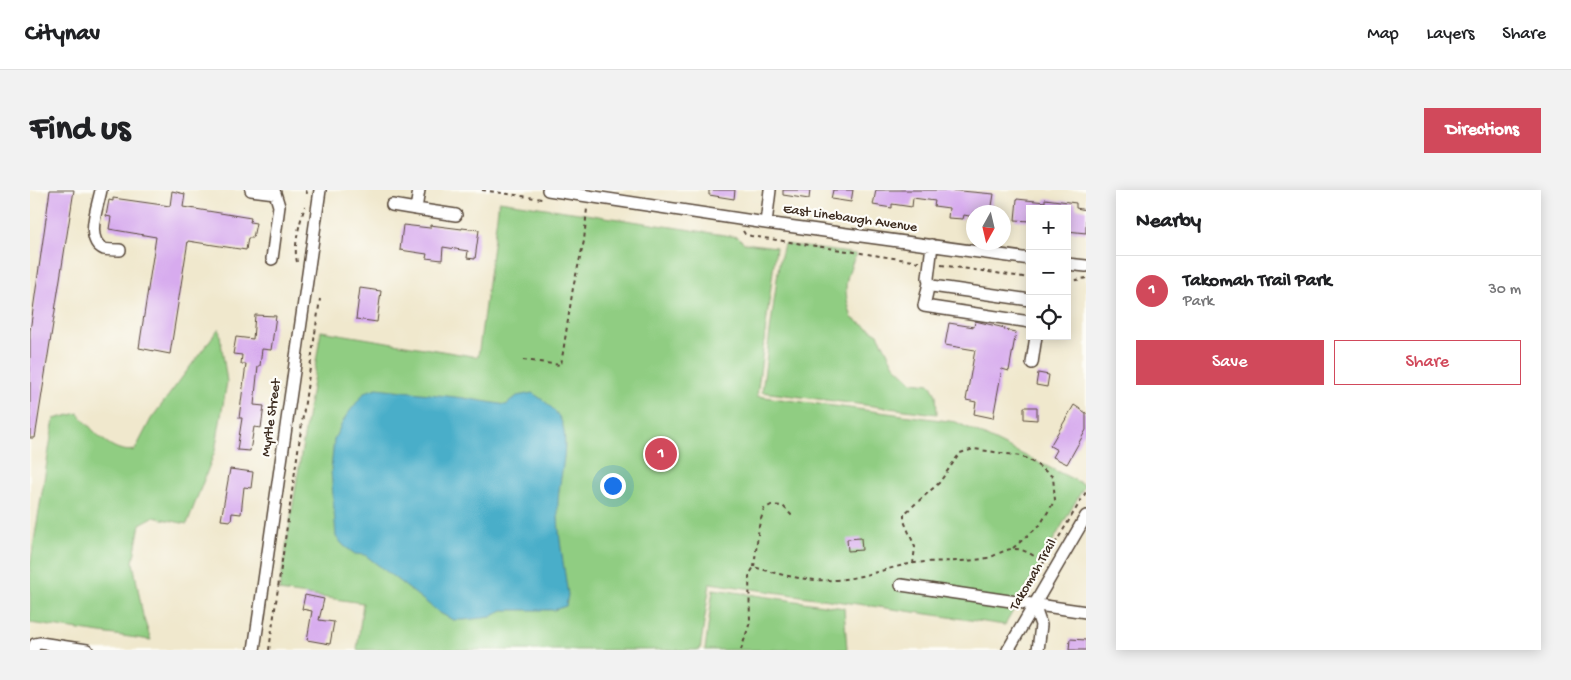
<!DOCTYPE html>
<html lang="en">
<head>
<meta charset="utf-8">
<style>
	body { margin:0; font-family:"Gochi Hand",sans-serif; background:#f2f2f2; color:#202124 }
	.controls { position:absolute; right:15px; top:15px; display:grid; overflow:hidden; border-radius:0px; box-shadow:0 2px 12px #0003 }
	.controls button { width:45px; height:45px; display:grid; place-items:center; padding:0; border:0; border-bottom:1px solid #e0e0e0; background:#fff; color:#202124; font:25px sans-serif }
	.compass { position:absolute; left:936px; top:15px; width:45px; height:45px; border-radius:50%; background:#fff; box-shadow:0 2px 12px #0003; rotate:188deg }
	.you { position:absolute; left:582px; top:295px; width:18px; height:18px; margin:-12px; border:4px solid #fff; border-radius:50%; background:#1a73e8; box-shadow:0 0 0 8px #1a73e833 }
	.badge { display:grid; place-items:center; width:32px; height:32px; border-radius:50%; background:#d1495b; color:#fff; font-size:16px; font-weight:700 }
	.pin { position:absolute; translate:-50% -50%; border:2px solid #fff; box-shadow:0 1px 5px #0006 }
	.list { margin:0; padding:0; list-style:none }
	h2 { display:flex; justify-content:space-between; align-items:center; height:65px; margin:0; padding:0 20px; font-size:21px }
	h2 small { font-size:16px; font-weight:400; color:#757577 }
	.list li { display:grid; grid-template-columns:32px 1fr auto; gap:15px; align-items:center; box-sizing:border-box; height:70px; padding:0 20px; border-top:1px solid #e0e0e0 }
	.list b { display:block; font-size:19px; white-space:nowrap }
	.list p { margin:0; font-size:16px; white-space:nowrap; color:#757577 }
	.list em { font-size:16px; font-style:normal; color:#757577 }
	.actions { display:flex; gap:10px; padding:15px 20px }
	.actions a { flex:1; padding:11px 0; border:1px solid #d1495b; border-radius:0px; text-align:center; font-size:18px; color:#d1495b }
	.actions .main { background:#d1495b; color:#fff }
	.icon { flex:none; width:28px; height:28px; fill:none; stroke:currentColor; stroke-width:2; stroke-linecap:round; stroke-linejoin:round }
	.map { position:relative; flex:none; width:1056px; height:460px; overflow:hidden; border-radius:0px }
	header { display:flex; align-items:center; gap:30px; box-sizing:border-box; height:70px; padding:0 25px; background:#fff; border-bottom:1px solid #e0e0e0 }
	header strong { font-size:24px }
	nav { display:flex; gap:28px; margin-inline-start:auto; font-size:18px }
	.intro { display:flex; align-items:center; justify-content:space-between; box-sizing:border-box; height:120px; padding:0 30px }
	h1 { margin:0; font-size:35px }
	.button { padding:12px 22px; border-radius:0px; background:#d1495b; color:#fff; font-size:18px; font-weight:700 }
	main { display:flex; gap:30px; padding:0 30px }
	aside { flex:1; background:#fff; border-radius:0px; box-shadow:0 2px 12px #0003 }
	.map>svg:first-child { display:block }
</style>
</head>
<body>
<header>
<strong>Citynav</strong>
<nav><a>Map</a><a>Layers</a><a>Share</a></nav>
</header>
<div class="intro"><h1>Find us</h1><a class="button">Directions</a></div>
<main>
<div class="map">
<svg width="1056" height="460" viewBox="0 0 1056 460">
	<rect width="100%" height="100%" fill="#fdfcf7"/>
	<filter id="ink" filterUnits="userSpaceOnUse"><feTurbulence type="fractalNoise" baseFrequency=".02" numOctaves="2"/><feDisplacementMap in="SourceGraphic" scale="10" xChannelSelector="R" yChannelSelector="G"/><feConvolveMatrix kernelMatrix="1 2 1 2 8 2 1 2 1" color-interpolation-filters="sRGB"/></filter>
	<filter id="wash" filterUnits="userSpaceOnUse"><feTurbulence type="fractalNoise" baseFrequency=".0096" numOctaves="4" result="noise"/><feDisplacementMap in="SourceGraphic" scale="20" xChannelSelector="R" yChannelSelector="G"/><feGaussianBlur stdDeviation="1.12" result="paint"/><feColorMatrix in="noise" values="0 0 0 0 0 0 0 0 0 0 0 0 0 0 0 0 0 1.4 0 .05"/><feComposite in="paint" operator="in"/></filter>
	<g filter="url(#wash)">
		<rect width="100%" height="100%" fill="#f0e8cd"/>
		<path fill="#90cd82" stroke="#667c50" d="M 469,11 L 708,47 L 714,53 L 746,57 L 727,206 L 926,232 L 1055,295 L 975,435 L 680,393 L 670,460 L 327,460 L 333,413 L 249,401 L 291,141 L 448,167 Z
			M 754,54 L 826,64 C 814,92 813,99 822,128 L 848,144 L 864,175 L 882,192 L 900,194 L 906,205 L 907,224 L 732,202 L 749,74 Z
			M 189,138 L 197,192 L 185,261 L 157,334 L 123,327 L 110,334 L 103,372 L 113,426 L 121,450 L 0,433 L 0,376 L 24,229 L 48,223 C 62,239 81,265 105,260 L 121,229 Z
			M 683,399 L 814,418 L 817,460 L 675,460 Z"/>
		<path fill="#49aec9" stroke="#426c74" d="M 347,198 L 434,208 L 476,215 L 487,206 L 502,203 C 513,209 530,222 533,236 C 539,261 529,287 528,313 C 527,343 534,375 538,405 L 536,416 L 524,420 L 473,420 L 461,427 L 434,430 L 423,430 L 410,423 L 335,365 L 325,364 L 314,356 L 306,347 L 301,280 L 304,249 L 316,226 L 335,202 Z"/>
		<g id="blocks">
			<path fill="#d7abee" d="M 20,0 L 44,0 L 5,248 L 0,248 L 0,141 Z
				M 679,0 L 705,0 L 704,9 L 679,5 Z
				M 753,0 L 780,0 L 779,9 L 753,5 Z
				M 803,0 L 823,0 L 821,12 L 801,9 Z
				M 846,0 L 920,0 L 964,4 L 961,22 L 944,22 L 944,27 L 934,25 L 933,29 L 918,28 L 919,18 L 904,16 L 905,11 L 883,8 L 882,17 L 862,14 L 862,18 L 843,15 Z
				M 142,1 L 155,4 L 153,17 L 221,28 L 220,32 L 226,33 L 223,48 L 218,48 L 216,60 L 158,51 L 140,164 L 109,158 L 126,47 L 79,39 L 81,27 L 76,26 L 79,10 L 83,11 L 83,8 L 140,16 Z
				M 987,9 L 1015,12 L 1015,9 L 1046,13 L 1046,18 L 1056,20 L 1056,43 L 1037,41 L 1037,19 L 1000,19 L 1000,31 L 985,30 Z
				M 373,35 L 400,38 L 400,35 L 432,39 L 432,38 L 449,40 L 445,69 L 437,68 L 438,61 L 413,57 L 412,70 L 396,68 L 397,64 L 370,60 Z
				M 330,98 L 351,101 L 347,132 L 326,129 Z
				M 225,125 L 246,126 L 241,160 L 232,159 L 230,176 L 228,176 L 224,215 L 234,216 L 231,238 L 224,237 L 220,261 L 207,260 L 212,228 L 209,228 L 216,174 L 211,174 L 212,165 L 203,164 L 206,147 L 223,149 Z
				M 945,131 L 975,138 L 974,140 L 986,142 L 979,181 L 972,179 L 963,228 L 944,224 L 946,212 L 936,210 L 945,160 L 915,155 L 919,133 L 944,137 Z
				M 1008,183 L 1019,185 L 1017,197 L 1006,195 Z
				M 1044,215 L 1056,223 L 1056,240 L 1037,274 L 1023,267 L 1027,260 L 1020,256 Z
				M 994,217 L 1007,217 L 1007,230 L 994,229 Z
				M 200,279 L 223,282 L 221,298 L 214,297 L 211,324 L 202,323 L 201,331 L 191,330 Z
				M 831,348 L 832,360 L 818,361 L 817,349 Z
				M 275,405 L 294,409 L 289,430 L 304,432 L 300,454 L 277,450 L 282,421 L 272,419 Z
				M 1040,449 L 1056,450 L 1056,460 L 1039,460 Z"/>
		</g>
	</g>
	<g filter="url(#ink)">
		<use href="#blocks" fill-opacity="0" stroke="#564638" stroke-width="1"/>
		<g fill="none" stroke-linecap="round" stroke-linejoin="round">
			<g stroke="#564638" stroke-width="14">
				<path id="minor" d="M 71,0 C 68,16 54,50 74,59 C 79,60 85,60 90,60
					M 221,0 L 245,3 L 249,16 L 242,69
					M 389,0 L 386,19 L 426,25
					M 518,0 L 736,33 L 1000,69
					M 362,15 L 386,19
					M 736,33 L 740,0
					M 902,55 L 898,88 L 899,93 L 902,96 L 1000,110
					M 1037,74 L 1056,76
					M 899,93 L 894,116 L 1000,132
					M 1002,173 L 1006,146
					M 871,395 L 1056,422
					M 1004,415 L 1011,435 L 1008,460
					M 3,460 L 5,454 L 10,453 L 57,460
					M 224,460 L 290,0
					M 978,460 L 1056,326"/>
			</g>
			<path stroke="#564638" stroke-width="2" stroke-dasharray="4 4" stroke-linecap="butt" d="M 276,0 L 278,7
				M 452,0 L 512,9
				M 713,41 L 715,44 L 721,46 L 889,72
				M 267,72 C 263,55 270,32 275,16
				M 911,75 L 1000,88
				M 1037,92 L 1056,88
				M 493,170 L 531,175 L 543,98 L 554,51 L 557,18
				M 883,374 L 885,357 L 874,331 L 874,324 L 909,293 L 930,263 L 944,259 L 991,266 L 1006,274 L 1023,287 L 1025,310 L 1010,335 L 983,358
				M 724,377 L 729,336 L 734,319 L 741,315 L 753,316 L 763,327
				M 996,402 L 1056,302
				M 239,460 L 290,109
				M 711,460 L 720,432 L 719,385 L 724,377 C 751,385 778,392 806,390 C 833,388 859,377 885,373 C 909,370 934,373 957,368 C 966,366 974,359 983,359 C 994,358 1005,367 1014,372"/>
			<use href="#minor" stroke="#fff" stroke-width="11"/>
		</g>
	</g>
	<g text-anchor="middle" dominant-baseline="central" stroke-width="4.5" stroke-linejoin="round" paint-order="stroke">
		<g font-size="14" fill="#3b2a1e" stroke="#fdfcf7">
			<text transform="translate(820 29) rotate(8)">East Linebaugh Avenue</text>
			<text transform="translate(242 228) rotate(-82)">Myrtle Street</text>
			<text transform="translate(1004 385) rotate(-60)">Takomah Trail</text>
		</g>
	</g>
</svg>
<div class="controls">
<button>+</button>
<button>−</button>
<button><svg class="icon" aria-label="locate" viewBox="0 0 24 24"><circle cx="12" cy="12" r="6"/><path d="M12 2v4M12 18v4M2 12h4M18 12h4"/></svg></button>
</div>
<svg class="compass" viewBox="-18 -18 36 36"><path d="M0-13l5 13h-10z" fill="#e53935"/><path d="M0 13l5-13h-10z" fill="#757577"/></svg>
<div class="you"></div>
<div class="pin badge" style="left:631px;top:264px">1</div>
</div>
<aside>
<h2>Nearby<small></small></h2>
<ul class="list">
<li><span class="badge">1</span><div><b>Takomah Trail Park</b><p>Park</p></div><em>30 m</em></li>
</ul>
<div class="actions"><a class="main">Save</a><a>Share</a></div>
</aside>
</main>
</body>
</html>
